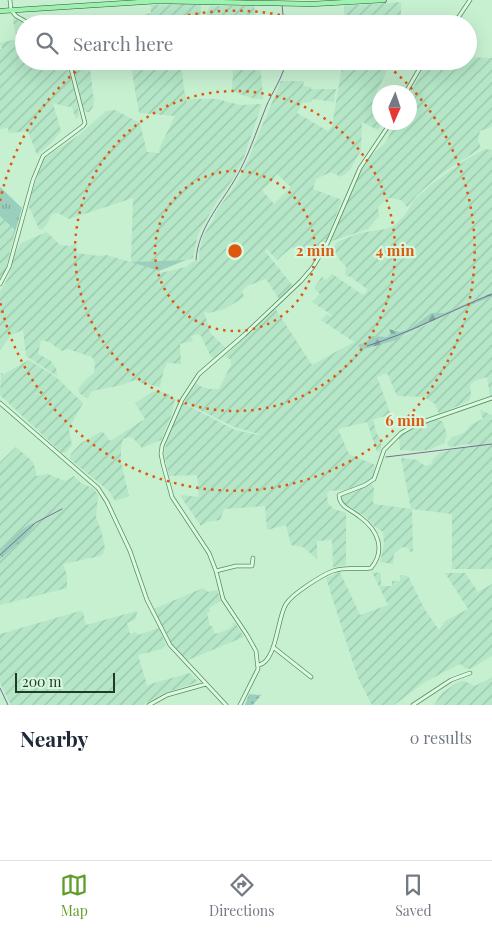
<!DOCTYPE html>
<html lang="en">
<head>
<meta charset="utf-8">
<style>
	body { margin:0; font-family:"Playfair Display",serif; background:#f6f6f7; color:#1f2937 }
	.compass { position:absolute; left:372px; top:85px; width:45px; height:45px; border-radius:50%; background:#fff; box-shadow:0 5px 20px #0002; rotate:183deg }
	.scale { position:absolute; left:15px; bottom:12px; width:100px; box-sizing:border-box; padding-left:5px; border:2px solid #203c20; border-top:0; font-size:14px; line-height:18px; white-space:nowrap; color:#203c20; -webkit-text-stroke:4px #d7f7df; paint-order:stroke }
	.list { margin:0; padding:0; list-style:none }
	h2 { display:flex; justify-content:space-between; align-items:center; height:65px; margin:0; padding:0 20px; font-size:21px }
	h2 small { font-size:16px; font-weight:400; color:#747a83 }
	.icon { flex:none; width:28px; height:28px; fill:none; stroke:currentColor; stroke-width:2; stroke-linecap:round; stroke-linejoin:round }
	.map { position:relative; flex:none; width:492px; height:705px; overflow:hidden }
	.search { position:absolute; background:#fff; box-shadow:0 5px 20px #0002; left:15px; right:15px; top:15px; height:55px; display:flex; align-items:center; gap:12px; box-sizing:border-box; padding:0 18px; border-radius:28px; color:#747a83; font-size:19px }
	.sheet { height:155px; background:#fff }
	nav { display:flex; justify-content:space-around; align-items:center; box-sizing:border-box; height:70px; border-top:1px solid #e0e1e3; background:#fff; font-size:14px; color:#747a83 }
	nav a { display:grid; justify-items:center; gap:2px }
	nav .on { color:#5f9d2a }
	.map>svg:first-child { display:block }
</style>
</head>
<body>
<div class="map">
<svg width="492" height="705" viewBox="0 0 492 705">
	<defs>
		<pattern id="farmland-furrows" width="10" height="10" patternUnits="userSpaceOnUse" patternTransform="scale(1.25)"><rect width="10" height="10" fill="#b4e6c7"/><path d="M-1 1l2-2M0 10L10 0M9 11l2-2" fill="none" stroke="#9ac6ab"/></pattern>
		<pattern id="grass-tufts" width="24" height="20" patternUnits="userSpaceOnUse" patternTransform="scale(1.25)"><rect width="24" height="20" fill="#9acfbd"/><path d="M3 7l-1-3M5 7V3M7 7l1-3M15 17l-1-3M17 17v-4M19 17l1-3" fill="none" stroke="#7da999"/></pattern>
		<pattern id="forest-firs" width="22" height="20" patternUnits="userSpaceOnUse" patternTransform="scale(1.25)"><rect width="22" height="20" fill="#9acfbd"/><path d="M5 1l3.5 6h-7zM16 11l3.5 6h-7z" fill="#7da999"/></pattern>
		<pattern id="park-dots" width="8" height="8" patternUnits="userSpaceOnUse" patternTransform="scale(1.25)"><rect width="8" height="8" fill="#9acfbd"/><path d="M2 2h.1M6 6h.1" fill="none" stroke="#7da999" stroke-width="1.8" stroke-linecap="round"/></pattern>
	</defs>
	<rect width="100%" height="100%" fill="#c7f0d1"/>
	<path fill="url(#farmland-furrows)" fill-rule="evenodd" d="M 401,2 L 401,24 L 344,24 L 344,6 Z
		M 183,4 L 201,5 L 200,20 L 202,24 L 125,24 L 124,19 L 151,13 L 151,5 Z
		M 210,6 L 254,6 L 257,24 L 209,24 L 206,14 Z
		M 14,18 L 24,24 L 24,61 L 66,61 L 76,96 L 79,116 L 76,119 L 72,107 L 64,106 L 53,103 L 61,131 L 51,143 L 37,155 L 28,131 L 9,133 L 8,128 L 0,129 L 0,50 L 2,49 L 0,43 L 17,39 L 13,21 Z
		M 468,57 L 492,58 L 492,127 L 480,131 L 478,141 L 481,148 L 441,174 L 417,195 L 407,207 L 401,200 L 388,198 L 378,207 L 379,216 L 368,229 L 329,242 L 356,177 L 369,157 L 385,143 L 396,123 L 410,122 L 410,94 L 427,61 L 468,61 Z
		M 72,61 L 89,61 L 94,101 L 93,107 L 89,112 L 86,112 L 83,108 Z
		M 130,61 L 181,61 L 184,89 L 187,102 L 190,99 L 217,99 L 240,105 L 262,104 L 244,157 L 235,176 L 218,200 L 198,234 L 193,258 L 186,260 L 133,262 L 159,271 L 160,273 L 186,267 L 192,262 L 199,261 L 199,253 L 203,236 L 213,220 L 216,212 L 238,181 L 247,162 L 281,81 L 304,81 L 303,86 L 311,87 L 311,89 L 336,89 L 334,102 L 313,99 L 310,102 L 302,103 L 297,113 L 328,131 L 332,126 L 343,61 L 392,61 L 376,93 L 379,95 L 380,122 L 382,123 L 378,130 L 362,122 L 361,150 L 350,170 L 341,177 L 331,172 L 316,179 L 313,189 L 342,200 L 324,246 L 317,258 L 313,254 L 308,252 L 301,257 L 292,247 L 277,260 L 267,249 L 265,251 L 293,286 L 279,299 L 266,279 L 247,286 L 242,291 L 244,297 L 225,309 L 209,313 L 204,312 L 211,334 L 226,348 L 215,358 L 211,357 L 201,336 L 198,334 L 191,336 L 193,341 L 180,344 L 181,364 L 167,363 L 164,369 L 160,387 L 141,383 L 138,380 L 132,381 L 122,385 L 92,391 L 88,398 L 86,398 L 79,393 L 78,389 L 86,379 L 94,373 L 95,363 L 92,357 L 68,349 L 62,351 L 49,342 L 41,340 L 38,354 L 50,360 L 56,368 L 57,376 L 26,356 L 23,330 L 11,335 L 0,350 L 0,292 L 9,276 L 14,255 L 21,243 L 47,232 L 60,245 L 70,246 L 76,243 L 77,253 L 99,256 L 106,255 L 131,262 L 133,198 L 69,219 L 58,213 L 52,214 L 47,224 L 42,230 L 39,229 L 29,207 L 31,195 L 44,158 L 78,136 L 106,111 L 115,110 L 140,123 L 147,152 L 160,153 L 159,149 L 175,116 L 139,113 ZM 277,174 L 291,187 L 274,204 L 262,190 L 271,182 Z
		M 231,61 L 260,61 L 263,99 L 255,99 L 239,94 L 232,90 L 233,73 Z
		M 485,149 L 492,150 L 492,293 L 444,313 L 431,313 L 410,329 L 400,332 L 391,329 L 389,329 L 391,334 L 387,337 L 372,336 L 366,342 L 359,345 L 363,350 L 395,340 L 405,335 L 458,309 L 492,297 L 492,396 L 490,396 L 487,377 L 474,381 L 470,386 L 471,395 L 469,401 L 439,414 L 435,404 L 424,397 L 397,396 L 387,373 L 377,377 L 391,415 L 373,419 L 376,432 L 381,440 L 381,451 L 377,452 L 367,422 L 338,429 L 349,454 L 375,465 L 374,475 L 370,481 L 344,490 L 329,491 L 327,494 L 328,504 L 334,509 L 346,513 L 346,565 L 333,567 L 332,540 L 317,541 L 317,559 L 303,547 L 291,545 L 286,525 L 267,530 L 265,506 L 224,509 L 220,520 L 207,522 L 201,526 L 181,497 L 181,495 L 199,497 L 197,475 L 169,476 L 164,453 L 168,437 L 183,403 L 235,430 L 259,435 L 259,434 L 234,427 L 186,403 L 185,398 L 196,383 L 200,386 L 209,389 L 219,389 L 231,365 L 231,360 L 225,356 L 275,308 L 312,365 L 354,342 L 321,320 L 327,314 L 331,317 L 332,315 L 312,302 L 320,294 L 314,288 L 322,277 L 326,280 L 332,274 L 363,295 L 368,290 L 351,277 L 345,275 L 346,267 L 333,252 L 333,248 L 337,242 L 360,233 L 386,229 L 393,226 L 404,216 L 415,199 L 433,183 L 469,158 Z
		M 0,216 L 12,226 L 14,234 L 6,269 L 0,282 Z
		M 29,360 L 56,377 L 83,403 L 71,425 L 69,430 L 72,445 L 65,453 L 62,453 L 0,395 L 1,373 L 4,374 Z
		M 158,391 L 168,394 L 175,399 L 171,416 L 161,440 L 142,448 L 133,438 L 129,437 L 123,439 L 121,447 L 121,462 L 129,496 L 115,501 L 109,491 L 70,459 L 71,454 L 81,443 L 102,431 L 110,441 L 145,419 L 135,403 L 152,392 Z
		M 480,410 L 492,415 L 492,442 L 491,444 L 492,445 L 492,569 L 452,569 L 452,514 L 412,509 L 413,551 L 410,552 L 408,548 L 402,547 L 394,554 L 393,564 L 380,562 L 384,544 L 383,532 L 374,526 L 365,516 L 344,503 L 341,499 L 341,496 L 372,484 L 374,488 L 373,502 L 374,504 L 411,509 L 401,458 L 418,460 L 420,463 L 426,466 L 431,464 L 433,459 L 439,453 L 462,447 L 469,448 L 470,444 L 449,447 L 447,443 L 452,437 L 464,433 L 472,424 L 483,419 Z
		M 437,419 L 443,422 L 447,435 L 444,443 L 431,449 L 420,451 L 400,450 L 399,438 L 403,434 L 415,427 Z
		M 16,447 L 33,462 L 36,471 L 36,476 L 48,474 L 65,481 L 74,476 L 81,483 L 94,489 L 98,495 L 96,518 L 101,530 L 105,548 L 103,554 L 100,556 L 63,564 L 67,575 L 67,588 L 0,605 L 0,559 L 22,541 L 35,525 L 0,552 L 0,462 Z
		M 340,572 L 360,615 L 388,605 L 372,572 L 381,573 L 381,586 L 392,586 L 392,581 L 400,581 L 400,575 L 408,576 L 425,610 L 439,630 L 445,621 L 468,609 L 445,573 L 465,573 L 478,592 L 492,584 L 492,656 L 470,669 L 465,668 L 460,664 L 442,673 L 422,684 L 394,705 L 372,705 L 359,680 L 353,663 L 326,578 Z
		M 203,588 L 208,592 L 217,590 L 221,601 L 209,608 L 210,612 L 207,613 L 210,626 L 212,626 L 215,634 L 227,630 L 233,626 L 232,623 L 235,623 L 244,637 L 188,660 L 184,660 L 175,651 L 154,609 Z
		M 80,611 L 83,612 L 86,625 L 137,611 L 136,619 L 127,623 L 130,634 L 136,632 L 138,635 L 159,628 L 166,645 L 162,649 L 138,655 L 147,685 L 190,673 L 198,682 L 167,692 L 142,705 L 11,705 L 0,683 L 0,634 Z
		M 492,677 L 492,705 L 434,705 L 442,693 L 458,682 L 464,681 L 475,686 Z"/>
	<path fill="url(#grass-tufts)" d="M 0,187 L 22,208 L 12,242 L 14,229 L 0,216 Z
		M 186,260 L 159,271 L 131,262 Z
		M 33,523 L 35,525 L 22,541 L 0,559 L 0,552 C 12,539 17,531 33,523 Z"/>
	<path fill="url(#forest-firs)" d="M 492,293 L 492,297 L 458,309 L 405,334 L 396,340 L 362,350 L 358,345 L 366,342 L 372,336 L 387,337 L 391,334 L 389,329 L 400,332 L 410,329 L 431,313 L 444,313 Z"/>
	<path fill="url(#park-dots)" d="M 249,694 L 259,695 L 262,694 L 253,705 L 245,705 Z"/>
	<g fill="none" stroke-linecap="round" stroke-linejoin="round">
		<path stroke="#796e92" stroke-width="1" d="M 282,5 L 284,24
			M 196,260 C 198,229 219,206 234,181 C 248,158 256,132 266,107 C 272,92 283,78 286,61
			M 367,346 C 410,333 450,311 492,294
			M 386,457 L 492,444
			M 0,555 L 35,523 L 62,509
			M 0,688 L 8,705"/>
		<g stroke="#5b8c5f" stroke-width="4.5">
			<path id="minor" d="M 10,0 L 11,10 L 16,16 L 30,24
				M 454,24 L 470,0
				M 406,92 L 424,61
				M 0,284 L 9,267 L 33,180 L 43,156 L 83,126 L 85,123 L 69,61
				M 0,403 L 91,482 L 98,488 L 107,502 L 130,551 L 147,600 L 170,645 L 226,705
				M 216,571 L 236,566 L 252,566 L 253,558
				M 273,647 L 311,677
				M 259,665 C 277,661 277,618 286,604 C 292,594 322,575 333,571 C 346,566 358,570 371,568 C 386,550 378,530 360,517 C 352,510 339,507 339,495 L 365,485 L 374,479 L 384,450 L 401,433 L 417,424 L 492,398
				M 149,705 L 167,695 L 206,684
				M 240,705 L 258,669 L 256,651 L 247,635 L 223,599 L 216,571 L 209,553 L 172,497 L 163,464 L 161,454 L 162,446 L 182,400 L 199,374 L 244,335 L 301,281 L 313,267 L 328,242 L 360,168 L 391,122
				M 413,705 L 451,680 L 470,673"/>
		</g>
		<g stroke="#305a30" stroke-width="5.5">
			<path id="major" d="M 0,11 L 158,1 L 312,4 L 384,0"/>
		</g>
		<use href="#minor" stroke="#dbfae2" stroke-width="3"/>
		<use href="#major" stroke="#9ff3b2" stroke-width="4.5"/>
	</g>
	<g fill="none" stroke="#de580d" stroke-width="2.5" stroke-dasharray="2.5 5">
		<circle cx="235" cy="251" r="80"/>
		<circle cx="235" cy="251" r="160"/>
		<path d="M0 201A240 240 0 0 1 87 62M159 23A240 240 0 0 1 311 23M383 62A240 240 0 1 1 0 301"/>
	</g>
	<circle cx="235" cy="251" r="8" fill="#de580d" stroke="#d7f7df" stroke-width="2.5"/>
	<g font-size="15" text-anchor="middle" font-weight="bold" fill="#de580d" stroke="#d7f7df" stroke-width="4.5" stroke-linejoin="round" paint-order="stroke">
		<text x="315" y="256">2 min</text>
		<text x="395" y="256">4 min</text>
		<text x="405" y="426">6 min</text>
	</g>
</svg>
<svg class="compass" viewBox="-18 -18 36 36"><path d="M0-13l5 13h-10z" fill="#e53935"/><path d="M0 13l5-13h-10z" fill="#747a83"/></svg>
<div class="scale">200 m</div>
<div class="search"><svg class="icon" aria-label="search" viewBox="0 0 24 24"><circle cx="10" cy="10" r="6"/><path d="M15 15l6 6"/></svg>Search here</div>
</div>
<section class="sheet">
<h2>Nearby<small>0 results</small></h2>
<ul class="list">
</ul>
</section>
<nav>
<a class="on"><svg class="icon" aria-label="map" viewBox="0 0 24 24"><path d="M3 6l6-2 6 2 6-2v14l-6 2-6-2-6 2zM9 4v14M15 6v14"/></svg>Map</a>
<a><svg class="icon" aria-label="directions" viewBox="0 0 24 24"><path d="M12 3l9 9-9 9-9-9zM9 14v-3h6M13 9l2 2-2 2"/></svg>Directions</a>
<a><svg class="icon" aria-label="saved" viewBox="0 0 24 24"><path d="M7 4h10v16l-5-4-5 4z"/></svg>Saved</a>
</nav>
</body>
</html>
